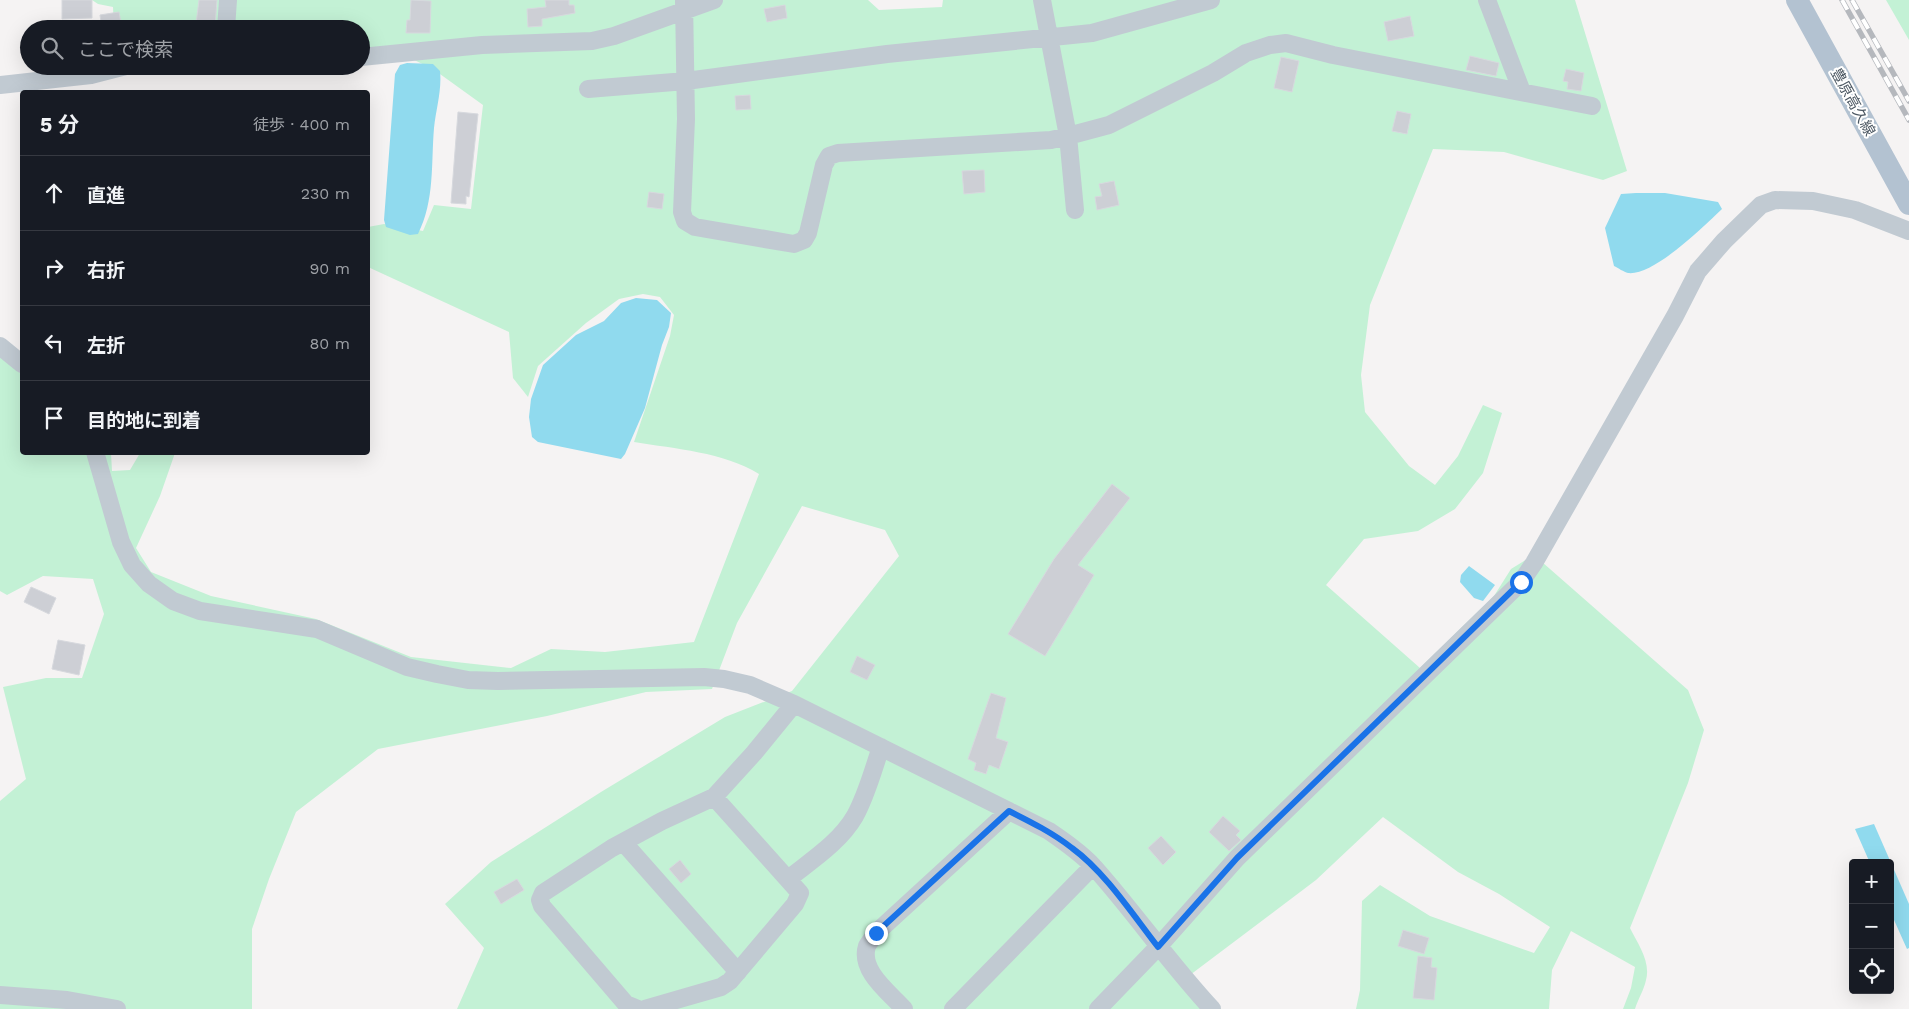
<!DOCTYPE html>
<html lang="ja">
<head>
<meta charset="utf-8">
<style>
	body { margin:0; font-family:"Work Sans","Noto Sans JP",sans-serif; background:#242831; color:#f1f3f6 }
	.controls { position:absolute; right:15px; bottom:15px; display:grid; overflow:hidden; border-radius:5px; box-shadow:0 5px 20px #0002 }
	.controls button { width:45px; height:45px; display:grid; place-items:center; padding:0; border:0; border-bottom:1px solid #363941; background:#171b24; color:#f1f3f6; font:25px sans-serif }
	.stop { position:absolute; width:15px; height:15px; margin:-11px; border:4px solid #1a73e8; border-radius:50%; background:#fff }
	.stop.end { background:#1a73e8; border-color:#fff; box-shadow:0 1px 5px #0008 }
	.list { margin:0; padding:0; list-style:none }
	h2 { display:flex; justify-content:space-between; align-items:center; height:65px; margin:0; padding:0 20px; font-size:21px }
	h2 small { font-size:16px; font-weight:400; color:#9ea1a6 }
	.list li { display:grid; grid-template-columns:32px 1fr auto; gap:15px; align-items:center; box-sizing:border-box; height:75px; padding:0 20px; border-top:1px solid #363941 }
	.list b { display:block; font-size:19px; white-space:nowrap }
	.list em { font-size:16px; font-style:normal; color:#9ea1a6 }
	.icon { flex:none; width:28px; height:28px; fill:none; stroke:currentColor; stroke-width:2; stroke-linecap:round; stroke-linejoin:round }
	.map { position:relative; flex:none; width:1909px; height:1009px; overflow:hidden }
	.search { position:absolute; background:#171b24; box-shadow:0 5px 20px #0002; left:20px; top:20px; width:350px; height:55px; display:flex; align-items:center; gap:12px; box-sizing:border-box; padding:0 18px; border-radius:28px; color:#9ea1a6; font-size:19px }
	.panel { position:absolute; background:#171b24; box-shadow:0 5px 20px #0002; left:20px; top:90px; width:350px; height:365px; border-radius:5px }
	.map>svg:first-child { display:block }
</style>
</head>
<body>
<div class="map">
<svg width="1909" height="1009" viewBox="0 0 1909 1009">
	<rect width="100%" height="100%" fill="#f5f3f3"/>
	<path fill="#c3f1d5" d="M 92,0 L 868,0 L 879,10 L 942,7 L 943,0 L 1575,0 L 1627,171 L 1603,180 L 1504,152 L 1433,149 L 1370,305 L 1361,375 L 1365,412 L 1409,466 L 1435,485 L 1458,456 L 1483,405 L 1502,413 L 1483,473 L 1455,509 L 1418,531 L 1364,539 L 1326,585 L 1420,668 L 1494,596 L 1511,569 L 1534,555 L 1688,690 L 1704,730 L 1688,783 L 1630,928 C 1638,944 1651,962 1646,980 C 1644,990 1638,999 1635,1009 L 1623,1009 L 1631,988 L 1635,967 L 1571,931 L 1552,970 L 1549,1009 L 1356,1009 L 1360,990 L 1362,901 L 1380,885 L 1430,916 L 1534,953 L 1550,927 L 1499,894 L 1458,872 L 1383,817 L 1316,880 L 1190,975 L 1221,1009 L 457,1009 L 484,948 L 445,904 L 491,862 L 601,792 L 725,717 L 792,691 L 899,556 L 885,530 L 802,506 L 737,623 L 712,689 L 646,692 L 547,716 L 378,749 L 296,812 L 269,879 L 252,929 L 252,1009 L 0,1009 L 0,801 L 26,779 L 3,687 L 46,678 L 82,678 L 104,614 L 93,579 L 43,576 L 7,595 L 0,591 L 0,350 L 22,365 L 22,452 L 111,453 L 112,471 L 130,470 L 140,453 L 175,453 L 160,496 L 136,548 L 151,572 L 211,596 L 316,619 L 411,657 L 511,668 L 551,649 L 605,652 L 694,642 L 759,474 C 723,452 676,449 634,442 L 670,336 L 674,315 L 660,297 L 643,294 L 619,299 L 586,323 L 538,366 L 528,397 L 513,378 L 509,332 L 368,267 L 368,227 L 384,224 L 423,231 L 434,205 L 471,209 L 483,105 L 433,69 L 387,47 L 361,50 L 361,29 L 114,29 L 113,7 L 98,4 Z
		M 1886,0 L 1909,0 L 1909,40 Z"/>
	<path fill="#90daee" d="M 407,63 L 433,64 L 440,71 C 442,90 436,109 434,128 C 431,164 435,200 418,234 L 410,235 L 386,227 L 384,220 L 395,74 L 400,65 Z
		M 1636,193 L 1665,193 L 1718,202 L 1722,209 C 1704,226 1654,276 1628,273 C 1624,272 1618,268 1614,266 L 1605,228 L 1621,194 Z
		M 636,298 L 657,300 L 671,313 L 669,327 L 662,345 L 645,408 L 625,454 L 621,459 L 538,442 L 532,437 L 529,417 L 531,399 L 543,365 L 576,335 L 604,321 L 621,303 Z
		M 1469,566 L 1495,585 L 1483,601 L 1474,598 L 1460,582 L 1461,575 Z
		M 1874,824 L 1909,904 L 1909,948 L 1907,949 L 1890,911 L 1890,863 L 1870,863 L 1855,829 Z"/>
	<path fill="#cdcfd5" stroke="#d7d9de" d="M 62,0 L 92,0 L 92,18 L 62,19 Z
		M 199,0 L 217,0 L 215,26 L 196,24 Z
		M 411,0 L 431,1 L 430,33 L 406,33 L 407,20 L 410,20 Z
		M 545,0 L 569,0 L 569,5 L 574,5 L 575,13 L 542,19 L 542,26 L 528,27 L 527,9 L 546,7 Z
		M 785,5 L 787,18 L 767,22 L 764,9 Z
		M 119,12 L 122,29 L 102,29 L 100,15 Z
		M 1410,16 L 1414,36 L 1388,41 L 1384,22 Z
		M 1470,56 L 1499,63 L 1496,76 L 1466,70 Z
		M 1281,57 L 1299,61 L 1292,92 L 1274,88 Z
		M 1566,69 L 1584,73 L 1581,91 L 1567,89 L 1568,82 L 1563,81 Z
		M 750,95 L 751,109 L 736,110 L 735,96 Z
		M 1397,111 L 1411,114 L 1407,134 L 1392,131 Z
		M 458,112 L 478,114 L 469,197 L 466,196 L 466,204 L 451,203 Z
		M 984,170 L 985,192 L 964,194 L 962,171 Z
		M 1114,181 L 1119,205 L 1097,210 L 1095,197 L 1102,196 L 1099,184 Z
		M 649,192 L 664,194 L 662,209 L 647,207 Z
		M 1112,484 L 1130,498 L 1078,565 L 1094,575 L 1045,656 L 1008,634 L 1054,559 Z
		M 31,587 L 56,598 L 49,614 L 24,602 Z
		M 58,640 L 85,645 L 79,675 L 52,669 Z
		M 857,656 L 875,665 L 867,680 L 850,672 Z
		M 991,693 L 1006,698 L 996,738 L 1008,742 L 999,769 L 989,765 L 986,774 L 974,770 L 976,763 L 968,759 Z
		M 1223,816 L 1240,831 L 1236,835 L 1241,840 L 1229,851 L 1209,832 Z
		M 1161,836 L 1176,852 L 1163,865 L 1148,848 Z
		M 680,860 L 691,874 L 681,883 L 669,869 Z
		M 517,879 L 524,890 L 501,904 L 494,892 Z
		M 1403,930 L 1429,938 L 1424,954 L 1398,946 Z
		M 1418,956 L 1432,958 L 1431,967 L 1437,968 L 1434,1000 L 1413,998 Z"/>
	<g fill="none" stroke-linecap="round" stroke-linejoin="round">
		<path stroke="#c1cad2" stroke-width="18" d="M 684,0 L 686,119 L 682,212 L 685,221 L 695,227 L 794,244 L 804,240 L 808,233 L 824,165 L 829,156 L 838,153 L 1051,140 L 1068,136 L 1109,125 L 1213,73 L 1246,53 L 1270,45 L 1286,43 L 1333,55 L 1592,106
			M 1042,0 L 1068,136 L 1075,210
			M 1487,0 L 1522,92
			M 226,29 L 228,0
			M 361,57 L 482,45 L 592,41 L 614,36 L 714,0
			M 0,85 L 91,75 L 126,66
			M 588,89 L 686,81 L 887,54 L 1092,33 L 1211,0
			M 0,346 L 22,364
			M 95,452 L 121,542 L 132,565 L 149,584 L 173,601 L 200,611 L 317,629 L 407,667 L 437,674 L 468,680 L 498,681 L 704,677 L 724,679 L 750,685 L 794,704 L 1049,831 C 1065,842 1081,853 1094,867 C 1135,913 1170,964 1212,1009
			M 623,842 L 738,972
			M 788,879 C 812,860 840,842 855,816 C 867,794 873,770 881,747
			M 0,995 L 67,1000 L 117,1009
			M 638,1009 L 626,1004 L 542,906 L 540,900 L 543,893 L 612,848 L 662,821 L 714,797 L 754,753 L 794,704
			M 645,1009 L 721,987 L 730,981 L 795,904 L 800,893 L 714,797
			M 904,1009 C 890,993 859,971 867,946 C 869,942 874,937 876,933 L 1009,811
			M 953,1009 L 1093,866
			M 1098,1009 L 1158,947 L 1237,858 L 1521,582 L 1534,563 L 1675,316 L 1698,271 L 1724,241 L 1761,205 L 1775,200 L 1813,201 L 1855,210 L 1909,231"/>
		<path stroke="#b3c2d1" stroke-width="22" d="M 1797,0 L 1909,204"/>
		<g stroke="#b5b8bd" stroke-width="5.5">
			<path id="rail" d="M 1842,0 L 1909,120
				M 1852,0 L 1909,101"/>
		</g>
		<use href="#rail" stroke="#fff" stroke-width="4" stroke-dasharray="11" stroke-linecap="butt"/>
	</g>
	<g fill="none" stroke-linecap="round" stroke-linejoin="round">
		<path stroke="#1a73e8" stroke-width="6" d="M 876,933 L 1009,811 C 1031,822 1053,833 1072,848 C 1105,872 1133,915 1158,947 L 1237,858 L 1521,582"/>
	</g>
	<g text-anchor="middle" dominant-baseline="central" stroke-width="4" stroke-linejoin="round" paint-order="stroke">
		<g font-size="15" fill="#4a5661" stroke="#fff">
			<text transform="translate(1853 102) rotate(61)">豊原高久線</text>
		</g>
	</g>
</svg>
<div class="controls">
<button>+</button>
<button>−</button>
<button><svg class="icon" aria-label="locate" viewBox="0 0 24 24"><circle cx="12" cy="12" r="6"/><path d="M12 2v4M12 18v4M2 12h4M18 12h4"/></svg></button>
</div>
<div class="stop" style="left:1521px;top:582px"></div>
<div class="stop end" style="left:876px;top:933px"></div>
<div class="search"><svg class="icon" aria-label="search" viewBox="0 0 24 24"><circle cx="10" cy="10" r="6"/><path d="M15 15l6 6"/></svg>ここで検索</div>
<section class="panel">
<h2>5 分<small>徒歩 · 400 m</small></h2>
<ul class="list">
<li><svg class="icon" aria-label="ahead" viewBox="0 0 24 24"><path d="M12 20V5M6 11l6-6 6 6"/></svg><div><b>直進</b></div><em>230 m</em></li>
<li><svg class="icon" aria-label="right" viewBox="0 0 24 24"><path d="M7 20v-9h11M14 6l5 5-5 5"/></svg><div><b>右折</b></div><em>90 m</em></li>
<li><svg class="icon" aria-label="left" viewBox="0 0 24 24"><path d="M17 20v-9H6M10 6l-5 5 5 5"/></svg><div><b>左折</b></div><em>80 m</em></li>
<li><svg class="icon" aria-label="arrive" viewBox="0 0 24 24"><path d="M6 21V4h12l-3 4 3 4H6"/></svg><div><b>目的地に到着</b></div></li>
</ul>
</section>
</div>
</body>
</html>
